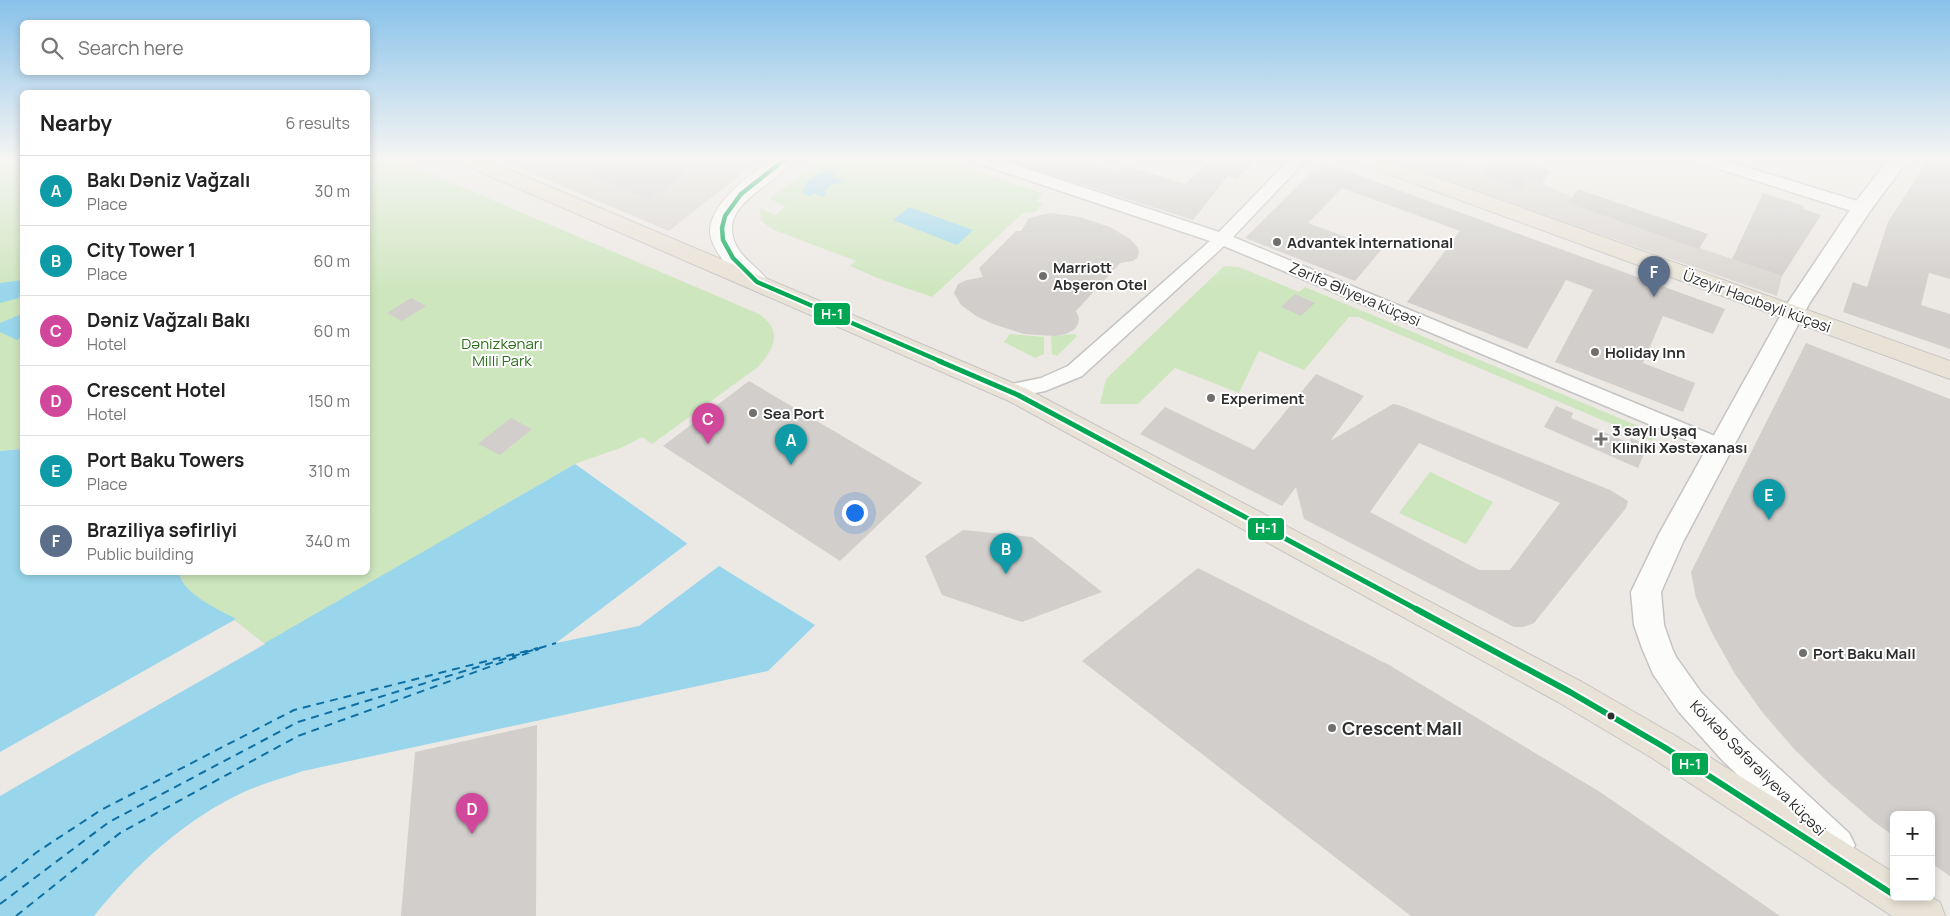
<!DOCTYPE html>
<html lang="en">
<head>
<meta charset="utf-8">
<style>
	body { margin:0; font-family:Manrope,sans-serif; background:#f6f6f6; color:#222 }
	.controls { position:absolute; right:15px; bottom:15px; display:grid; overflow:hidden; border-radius:8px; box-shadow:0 2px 8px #0003 }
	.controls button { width:45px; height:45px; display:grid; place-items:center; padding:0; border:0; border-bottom:1px solid #e0e0e0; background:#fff; color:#222; font:25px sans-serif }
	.you { position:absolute; left:854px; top:512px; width:18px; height:18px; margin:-12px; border:4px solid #fff; border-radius:50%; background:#1a73e8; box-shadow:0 0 0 8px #1a73e833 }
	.badge { display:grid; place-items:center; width:32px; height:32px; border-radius:50%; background:#d93025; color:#fff; font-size:16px; font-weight:700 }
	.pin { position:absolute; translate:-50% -41px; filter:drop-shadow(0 1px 2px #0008) }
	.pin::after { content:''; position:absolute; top:26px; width:18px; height:15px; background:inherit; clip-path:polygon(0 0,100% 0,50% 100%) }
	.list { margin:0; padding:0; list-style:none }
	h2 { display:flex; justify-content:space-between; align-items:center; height:65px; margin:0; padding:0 20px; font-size:21px }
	h2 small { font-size:16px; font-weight:400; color:#767676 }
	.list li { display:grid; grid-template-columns:32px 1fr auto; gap:15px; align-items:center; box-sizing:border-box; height:70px; padding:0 20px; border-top:1px solid #e0e0e0 }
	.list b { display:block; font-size:19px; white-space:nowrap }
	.list p { margin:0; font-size:16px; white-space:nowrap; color:#767676 }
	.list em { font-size:16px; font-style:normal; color:#767676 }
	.icon { flex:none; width:28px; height:28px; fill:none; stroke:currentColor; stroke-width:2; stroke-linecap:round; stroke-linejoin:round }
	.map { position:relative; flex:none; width:1950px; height:916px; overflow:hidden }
	.search { position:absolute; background:#fff; box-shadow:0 2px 8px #0003; left:20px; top:20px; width:350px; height:55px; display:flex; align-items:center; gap:12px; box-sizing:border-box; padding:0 18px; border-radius:8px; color:#767676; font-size:19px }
	.panel { position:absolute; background:#fff; box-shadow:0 2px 8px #0003; left:20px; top:90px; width:350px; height:485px; border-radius:8px }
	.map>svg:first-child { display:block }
</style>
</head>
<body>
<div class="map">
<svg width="1950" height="916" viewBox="0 0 1950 916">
	<rect width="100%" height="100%" fill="#ece8e4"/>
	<path fill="#cee6be" d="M 0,160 L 22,160 L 22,449 L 0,451 Z
		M 368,160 L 399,160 L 759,314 C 783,330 775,348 758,367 L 652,444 L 642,437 L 623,447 L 575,464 L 265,644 C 255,637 246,629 237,622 C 219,610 184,596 179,573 L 368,572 Z
		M 821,160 L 946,160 L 1044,194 L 1036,201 L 1043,204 L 1035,212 L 1023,213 L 932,297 L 880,279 L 850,266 L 856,261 L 774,230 L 761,221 L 760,208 L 775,215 L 786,206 L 769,199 Z
		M 1224,266 L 1239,267 L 1299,292 L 1305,287 L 1655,433 L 1652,441 L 1358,317 L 1349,317 L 1304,370 L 1259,351 L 1239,393 L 1175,368 L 1138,404 L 1100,404 L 1106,379 Z
		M 1010,334 L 1044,337 L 1044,354 L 1035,358 L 1004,342 Z
		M 1075,334 L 1077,336 L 1057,356 L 1052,354 L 1051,336 Z
		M 1430,472 L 1493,502 L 1466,544 L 1399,513 Z"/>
	<path fill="#dad6d2" d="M 500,160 L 759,160 L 669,231 Z
		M 1387,160 L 1456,160 L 1483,169 L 1480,174 L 1522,188 L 1528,179 L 1542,184 L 1572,197 L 1568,203 L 1782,276 L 1777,296 Z"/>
	<path fill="#99d6ec" d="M 830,171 L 836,173 L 832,177 L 843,181 L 839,184 L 835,183 L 828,187 L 824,192 L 827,193 L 823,197 L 814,193 L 810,196 L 803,194 C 803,179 818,174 830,171 Z
		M 909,207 L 973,230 L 957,245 L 893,220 Z
		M 22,280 L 19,298 L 0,303 L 0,283 Z
		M 22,314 L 22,336 L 17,340 L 0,332 L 0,323 Z
		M 22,449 L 22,572 L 179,573 C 184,595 218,609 236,619 L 0,752 L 0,451 Z
		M 575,464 L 719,566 L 815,625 L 768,671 L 303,771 C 284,778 264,783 246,791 C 185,819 135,865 94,916 L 0,916 L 0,796 Z"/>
	<path fill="#ece8e4" d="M 688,543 L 719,566 L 639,626 L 556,643 Z
		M 264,643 L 265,644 L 0,795 L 0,794 Z"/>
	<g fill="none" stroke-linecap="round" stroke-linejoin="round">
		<path stroke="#0d6fa3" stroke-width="2" stroke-dasharray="8 6" stroke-linecap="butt" d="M 0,881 L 37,852 L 101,810 L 294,710 L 538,648
			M 0,904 L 109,822 L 298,722 L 556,643
			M 16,916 L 120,833 L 298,736 L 539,649"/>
	</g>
	<path fill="#d1cecb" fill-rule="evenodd" d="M 554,160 L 657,160 L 688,172 L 649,199 Z
		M 1014,160 L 1080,160 L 1119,172 L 1126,165 L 1185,184 L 1211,160 L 1256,160 L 1237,179 L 1228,176 L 1193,220 L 1014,163 Z
		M 1490,160 L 1504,165 L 1508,160 L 1519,160 L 1551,170 L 1542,184 L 1528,179 L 1522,188 L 1480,174 Z
		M 1928,160 L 1950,160 L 1950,279 L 1929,273 L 1921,305 L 1950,314 L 1950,349 L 1843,312 L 1853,282 L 1867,287 L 1888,222 Z
		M 1322,162 L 1725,309 L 1713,334 L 1663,316 L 1643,363 L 1695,383 L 1683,412 L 1555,362 L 1593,290 L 1566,280 L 1527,349 L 1407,302 L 1460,231 L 1342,188 L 1308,223 L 1381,250 L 1355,281 L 1245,238 Z
		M 1578,189 L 1708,234 L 1699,249 L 1568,203 Z
		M 1763,193 L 1804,206 L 1803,209 L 1821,215 L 1782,276 L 1732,259 Z
		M 1050,213 L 1080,217 L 1110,227 L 1130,239 L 1138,248 L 1139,253 L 1137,258 L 1133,261 L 1120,263 L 1076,311 L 1079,318 L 1078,324 L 1075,329 L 1066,334 L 1055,336 L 1024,334 L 993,324 L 976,316 L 961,305 L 954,293 L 958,284 L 967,280 L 983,277 L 979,268 L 1016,231 L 1021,231 L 1029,218 Z
		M 1295,294 L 1315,303 L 1301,316 L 1281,307 Z
		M 411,298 L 426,306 L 402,321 L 387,313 Z
		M 1806,343 L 1950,399 L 1950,876 L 1931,863 L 1931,815 L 1894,815 L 1894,836 L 1873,821 L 1828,782 L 1795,750 L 1763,713 L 1735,674 L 1712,633 L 1696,598 L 1691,572 Z
		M 1316,374 L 1364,396 L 1330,441 L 1393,404 L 1399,405 L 1610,490 L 1628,501 L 1626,508 L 1534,623 L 1523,627 L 1514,627 L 1304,519 L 1296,487 L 1282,506 L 1140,434 L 1165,407 L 1254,450 ZM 1419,443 L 1560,503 L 1510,570 L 1479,570 L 1370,512 Z
		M 749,381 L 922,483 L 840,561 L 663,446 Z
		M 1556,406 L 1573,413 L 1571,418 L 1629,443 L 1631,438 L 1648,445 L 1638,468 L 1544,427 Z
		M 511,418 L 532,429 L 500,455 L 478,444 Z
		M 963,530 L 1032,537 L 1102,592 L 1022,622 L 942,595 L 925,556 Z
		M 1198,568 L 1389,665 L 1600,792 L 1780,916 L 1411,916 L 1082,661 Z
		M 537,725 L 536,916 L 401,916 L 415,752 Z"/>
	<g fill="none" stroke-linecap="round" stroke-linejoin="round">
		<g stroke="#c5c4c5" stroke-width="3">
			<path id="minor" d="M 975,160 L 1000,160 L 1219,232 L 1289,160 L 1306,160 L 1233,237 L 1727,441 L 1731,446 L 1727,451 L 1720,454 L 1713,451 L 1224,246 L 1082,376 L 1045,391 L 1009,398 L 1002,396 L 999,391 L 1002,386 L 1041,378 L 1068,366 L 1210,241 L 977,163 Z
				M 1698,160 L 1723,160 L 1867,204 L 1869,208 L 1867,212 L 1855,212 L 1700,163 Z"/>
		</g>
		<g stroke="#c5c4c5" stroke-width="3">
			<path id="tertiary" d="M 1888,160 L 1908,160 L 1870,211 L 1809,304 L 1683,542 L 1661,592 L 1664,625 L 1672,648 L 1676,657 L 1701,692 L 1747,739 L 1849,833 L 1855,845 L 1849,857 L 1837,862 L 1825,857 L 1723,761 L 1679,712 L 1653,674 L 1642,648 L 1634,625 L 1631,592 L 1659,534 L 1787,304 L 1854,204 Z"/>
		</g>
		<g stroke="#c5c4c5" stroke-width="2">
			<path id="secondary" d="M 770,160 L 794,160 C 776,186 714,205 737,247 C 745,261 760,269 769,282 L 765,287 C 750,291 743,282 733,272 C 724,262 711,247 710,232 C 709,204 750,175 770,160 Z"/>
		</g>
		<g stroke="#c6c5c4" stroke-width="2">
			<path id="trunk" d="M 459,160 L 487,160 L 1027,389 L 1582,682 L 1676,736 L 1894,873 L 1894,897 L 1931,897 L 1940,902 L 1945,916 L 1892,916 L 1652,758 L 1558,702 L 1009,401 L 462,164 Z
				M 1358,160 L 1388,160 L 1950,361 L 1950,379 L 1361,164 Z"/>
		</g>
		<use href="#minor" fill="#fcfcfb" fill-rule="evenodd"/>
		<use href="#tertiary" fill="#fcfcfb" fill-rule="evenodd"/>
		<use href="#secondary" fill="#fcfcfb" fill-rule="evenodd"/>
		<use href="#trunk" fill="#e9e2d6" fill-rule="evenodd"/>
		<g stroke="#fff" stroke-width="8">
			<path id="bus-1-far2" d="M 784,160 L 741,194 L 725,216 L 722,228 L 723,240 L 733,258 L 757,282 L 942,362"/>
		</g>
		<g stroke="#fff" stroke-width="9">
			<path id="bus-1-far1" d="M 939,361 L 1018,395 L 1418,610"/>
		</g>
		<g stroke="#fff" stroke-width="10">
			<path id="bus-1" d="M 1416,609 L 1570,692 L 1664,747 L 1894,895"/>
		</g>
		<use href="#bus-1-far2" stroke="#00a651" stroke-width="4.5"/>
		<use href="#bus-1-far1" stroke="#00a651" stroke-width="5"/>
		<use href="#bus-1" stroke="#00a651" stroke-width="6"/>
	</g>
	<linearGradient id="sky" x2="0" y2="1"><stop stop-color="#88c2ea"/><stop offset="0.55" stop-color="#f6f5f3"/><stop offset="1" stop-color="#f6f5f3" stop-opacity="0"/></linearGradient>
	<rect width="1950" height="289" fill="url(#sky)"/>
	<g fill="#706f6e" stroke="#fff" stroke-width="2">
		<circle cx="1277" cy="242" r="5"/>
		<circle cx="1043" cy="276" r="5"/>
		<circle cx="1595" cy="352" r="5"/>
		<circle cx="1211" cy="398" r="5"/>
		<circle cx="753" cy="413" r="5"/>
		<path d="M1598.5 431.5h5v5h5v5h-5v5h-5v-5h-5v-5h5z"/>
		<circle cx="1803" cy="653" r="5"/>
		<circle cx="1332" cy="728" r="5"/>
	</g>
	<circle fill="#2e2e2e" stroke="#fff" stroke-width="2" cx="1611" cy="716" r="4.5"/>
	<g text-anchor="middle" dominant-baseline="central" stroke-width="4" stroke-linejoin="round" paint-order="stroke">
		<g font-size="15" font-weight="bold" fill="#2e2e2e" stroke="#fff" text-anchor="start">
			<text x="1287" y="242">Advantek İnternational</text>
			<text x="1053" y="267">Marriott<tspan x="1053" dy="17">Abşeron Otel</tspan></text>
			<text x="1605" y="352">Holiday Inn</text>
			<text x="1221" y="398">Experiment</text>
			<text x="763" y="413">Sea Port</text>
			<text x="1612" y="430">3 saylı Uşaq<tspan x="1612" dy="17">Kliniki Xəstəxanası</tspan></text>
			<text x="1813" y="653">Port Baku Mall</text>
		</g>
		<g font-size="15" fill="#2e2e2e" stroke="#fff">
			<text transform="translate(1355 294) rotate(23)">Zərifə Əliyeva küçəsi</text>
			<text transform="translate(1757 301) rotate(20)">Üzeyir Hacıbəyli küçəsi</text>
			<text transform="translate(1758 768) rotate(45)">Kövkəb Səfərəliyeva küçəsi</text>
		</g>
		<g font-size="15" fill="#2c6e1b" stroke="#fff">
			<text x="502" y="343">Dənizkənarı<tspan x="502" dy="17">Milli Park</tspan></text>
		</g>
		<g font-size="18" font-weight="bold" fill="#2e2e2e" stroke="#fff" text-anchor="start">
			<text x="1342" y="728">Crescent Mall</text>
		</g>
	</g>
	<g stroke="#fff" stroke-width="2">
		<rect x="813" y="302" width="38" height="24" rx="5" fill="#00a651"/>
		<rect x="1247" y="517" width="38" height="24" rx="5" fill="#00a651"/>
		<rect x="1671" y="752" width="38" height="24" rx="5" fill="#00a651"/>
	</g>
	<g font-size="14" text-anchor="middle" font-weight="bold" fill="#fff">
		<text x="832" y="319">H-1</text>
		<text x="1266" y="533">H-1</text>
		<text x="1690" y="769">H-1</text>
	</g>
</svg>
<div class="controls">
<button>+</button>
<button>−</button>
</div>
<div class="you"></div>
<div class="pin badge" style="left:791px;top:465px;background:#0f9aa8">A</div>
<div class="pin badge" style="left:1006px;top:574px;background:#0f9aa8">B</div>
<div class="pin badge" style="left:708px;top:444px;background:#d1479c">C</div>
<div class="pin badge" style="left:472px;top:834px;background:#d1479c">D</div>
<div class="pin badge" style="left:1769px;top:520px;background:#0f9aa8">E</div>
<div class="pin badge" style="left:1654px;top:297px;background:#5c6f8a">F</div>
<div class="search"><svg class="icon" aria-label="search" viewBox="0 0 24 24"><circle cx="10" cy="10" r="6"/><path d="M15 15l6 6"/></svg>Search here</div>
<section class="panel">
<h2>Nearby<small>6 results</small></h2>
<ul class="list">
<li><span class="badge" style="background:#0f9aa8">A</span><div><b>Bakı Dəniz Vağzalı</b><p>Place</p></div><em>30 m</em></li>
<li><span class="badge" style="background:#0f9aa8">B</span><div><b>City Tower 1</b><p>Place</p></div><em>60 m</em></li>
<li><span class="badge" style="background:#d1479c">C</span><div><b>Dəniz Vağzalı Bakı</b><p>Hotel</p></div><em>60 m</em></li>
<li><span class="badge" style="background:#d1479c">D</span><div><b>Crescent Hotel</b><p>Hotel</p></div><em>150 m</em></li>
<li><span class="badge" style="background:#0f9aa8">E</span><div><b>Port Baku Towers</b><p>Place</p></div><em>310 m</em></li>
<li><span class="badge" style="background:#5c6f8a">F</span><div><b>Braziliya səfirliyi</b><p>Public building</p></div><em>340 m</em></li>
</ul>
</section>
</div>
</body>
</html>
